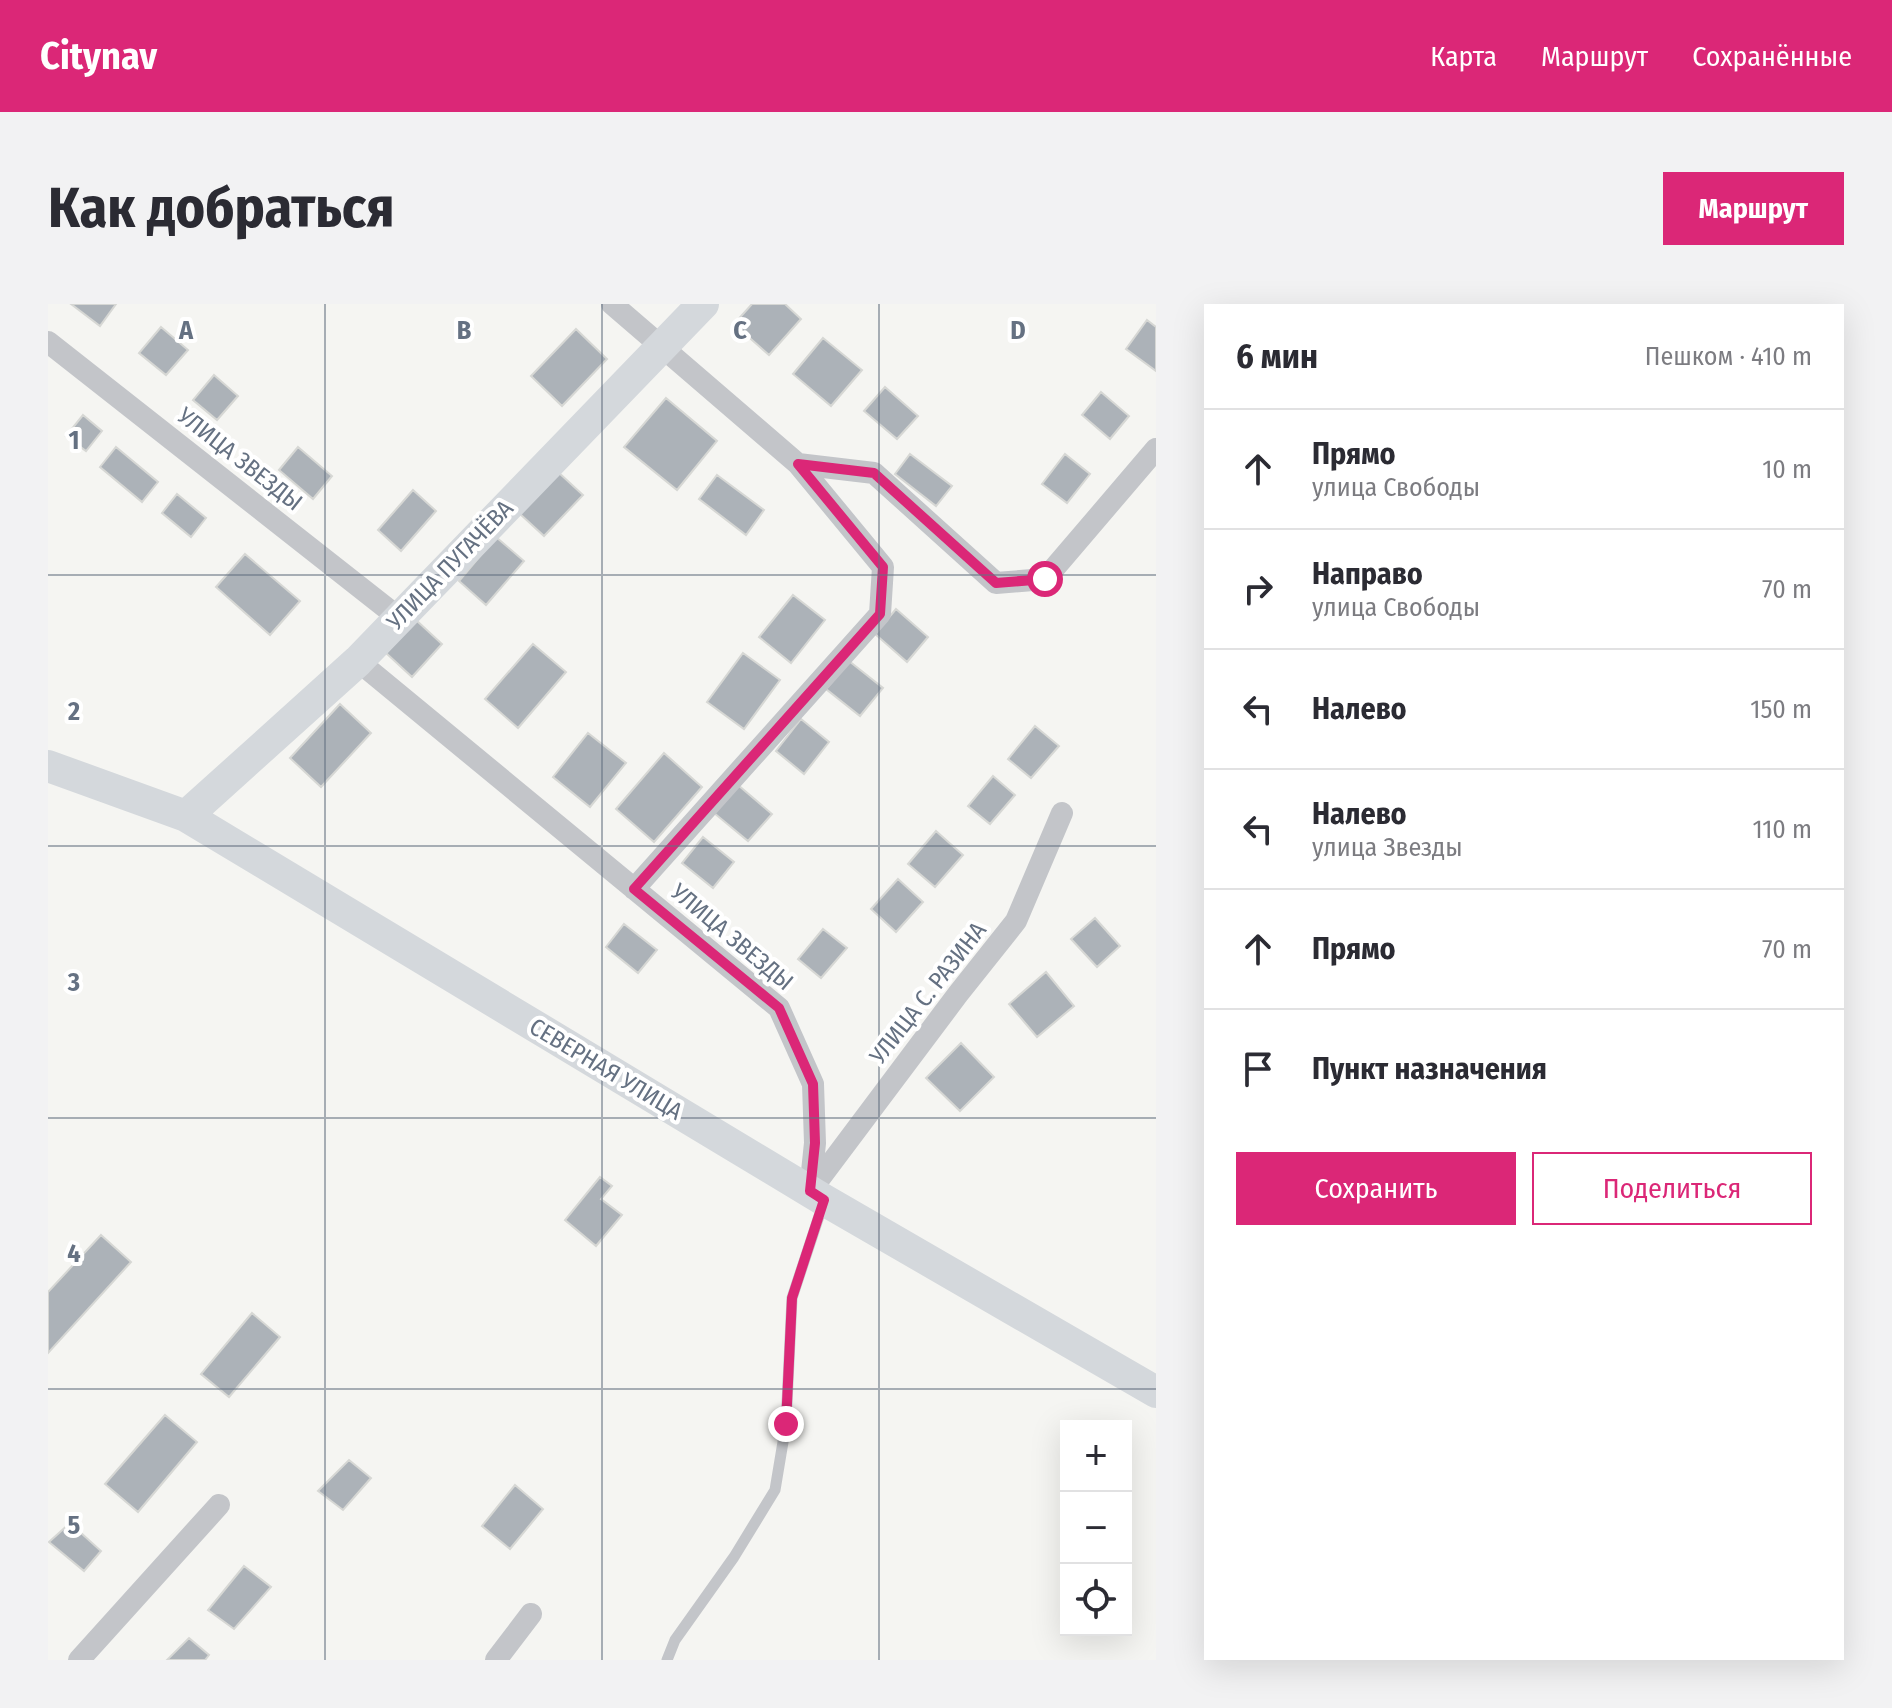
<!DOCTYPE html>
<html lang="ru">
<head>
<meta charset="utf-8">
<style>
	body { margin:0; font-family:"Fira Sans Condensed",sans-serif; background:#f2f2f3; color:#2b2b33 }
	.controls { position:absolute; right:24px; bottom:24px; display:grid; overflow:hidden; border-radius:0px; box-shadow:0 8px 32px #0002 }
	.controls button { width:72px; height:72px; display:grid; place-items:center; padding:0; border:0; border-bottom:2px solid #e1e1e2; background:#fff; color:#2b2b33; font:40px sans-serif }
	.stop { position:absolute; width:24px; height:24px; margin:-18px; border:6px solid #db2777; border-radius:50%; background:#fff }
	.stop.end { background:#db2777; border-color:#fff; box-shadow:0 2px 8px #0008 }
	.list { margin:0; padding:0; list-style:none }
	h2 { display:flex; justify-content:space-between; align-items:center; height:104px; margin:0; padding:0 32px; font-size:34px }
	h2 small { font-size:26px; font-weight:400; color:#7c7c81 }
	.list li { display:grid; grid-template-columns:52px 1fr auto; gap:24px; align-items:center; box-sizing:border-box; height:120px; padding:0 32px; border-top:2px solid #e1e1e2 }
	.list b { display:block; font-size:30px; white-space:nowrap }
	.list p { margin:0; font-size:26px; white-space:nowrap; color:#7c7c81 }
	.list em { font-size:26px; font-style:normal; color:#7c7c81 }
	.actions { display:flex; gap:16px; padding:24px 32px }
	.actions a { flex:1; padding:18px 0; border:2px solid #db2777; border-radius:0px; text-align:center; font-size:28px; color:#db2777 }
	.actions .main { background:#db2777; color:#fff }
	.icon { flex:none; width:44px; height:44px; fill:none; stroke:currentColor; stroke-width:2; stroke-linecap:round; stroke-linejoin:round }
	.map { position:relative; flex:none; width:1108px; height:1356px; overflow:hidden; border-radius:0px }
	header { display:flex; align-items:center; gap:48px; box-sizing:border-box; height:112px; padding:0 40px; background:#db2777; color:#fff }
	header strong { font-size:38px }
	nav { display:flex; gap:44px; margin-inline-start:auto; font-size:28px }
	.intro { display:flex; align-items:center; justify-content:space-between; box-sizing:border-box; height:192px; padding:0 48px }
	h1 { margin:0; font-size:56px }
	.button { padding:20px 36px; border-radius:0px; background:#db2777; color:#fff; font-size:28px; font-weight:700 }
	main { display:flex; gap:48px; padding:0 48px }
	aside { flex:1; background:#fff; border-radius:0px; box-shadow:0 8px 32px #0002 }
	.map>svg:first-child { display:block }
</style>
</head>
<body>
<header>
<strong>Citynav</strong>
<nav><a>Карта</a><a>Маршрут</a><a>Сохранённые</a></nav>
</header>
<div class="intro"><h1>Как добраться</h1><a class="button">Маршрут</a></div>
<main>
<div class="map">
<svg width="1108" height="1356" viewBox="0 0 1108 1356">
	<rect width="100%" height="100%" fill="#f5f5f2"/>
	<path fill="#acb2b8" stroke="#d6d7d4" stroke-width="2" d="M 23,0 L 68,0 L 52,22 Z
		M 704,0 L 737,0 L 753,15 L 721,51 L 686,20 Z
		M 1099,16 L 1108,23 L 1108,67 L 1078,45 Z
		M 113,23 L 140,46 L 118,71 L 91,49 Z
		M 528,25 L 559,55 L 514,102 L 483,72 Z
		M 775,34 L 814,66 L 783,102 L 745,70 Z
		M 166,71 L 190,92 L 169,116 L 145,96 Z
		M 837,83 L 870,112 L 849,135 L 816,107 Z
		M 1053,88 L 1081,112 L 1062,135 L 1034,111 Z
		M 618,94 L 669,137 L 629,186 L 576,143 Z
		M 35,111 L 54,127 L 38,147 L 18,132 Z
		M 68,143 L 110,178 L 94,198 L 52,163 Z
		M 250,143 L 284,172 L 265,195 L 231,166 Z
		M 862,150 L 904,182 L 888,202 L 847,170 Z
		M 1017,150 L 1042,170 L 1019,199 L 994,180 Z
		M 510,168 L 535,191 L 496,232 L 472,210 Z
		M 669,171 L 716,206 L 698,231 L 651,195 Z
		M 365,186 L 388,207 L 353,247 L 330,226 Z
		M 129,190 L 158,214 L 143,233 L 114,209 Z
		M 448,233 L 476,257 L 438,301 L 411,277 Z
		M 197,250 L 252,297 L 222,331 L 168,283 Z
		M 745,291 L 777,316 L 743,359 L 711,333 Z
		M 848,305 L 880,333 L 859,358 L 827,330 Z
		M 368,316 L 394,340 L 364,373 L 338,349 Z
		M 485,340 L 518,368 L 470,424 L 437,395 Z
		M 695,349 L 732,376 L 696,425 L 659,398 Z
		M 801,357 L 835,384 L 812,412 L 778,385 Z
		M 292,400 L 323,429 L 273,483 L 242,454 Z
		M 753,415 L 781,438 L 756,470 L 728,447 Z
		M 987,422 L 1011,442 L 983,474 L 960,455 Z
		M 540,429 L 578,459 L 542,503 L 505,473 Z
		M 616,449 L 654,483 L 606,538 L 568,505 Z
		M 945,472 L 967,491 L 942,520 L 920,502 Z
		M 690,481 L 724,510 L 700,537 L 666,509 Z
		M 888,527 L 915,551 L 887,583 L 860,560 Z
		M 655,533 L 686,558 L 665,584 L 634,559 Z
		M 850,575 L 875,598 L 848,628 L 823,605 Z
		M 1047,614 L 1072,642 L 1049,663 L 1023,635 Z
		M 576,620 L 609,646 L 590,669 L 558,643 Z
		M 775,625 L 799,644 L 773,674 L 750,655 Z
		M 998,668 L 1026,702 L 989,733 L 961,700 Z
		M 913,739 L 946,773 L 912,807 L 878,774 Z
		M 552,873 L 564,882 L 553,895 L 574,911 L 548,942 L 517,916 Z
		M 53,931 L 83,958 L 0,1049 L 0,988 Z
		M 204,1009 L 232,1033 L 181,1093 L 153,1070 Z
		M 117,1111 L 149,1138 L 90,1208 L 57,1180 Z
		M 301,1156 L 323,1174 L 295,1206 L 270,1187 Z
		M 467,1181 L 495,1205 L 462,1245 L 434,1222 Z
		M 22,1219 L 53,1247 L 36,1267 L 1,1238 Z
		M 196,1262 L 223,1283 L 186,1325 L 160,1306 Z
		M 141,1334 L 161,1351 L 157,1356 L 119,1356 Z"/>
	<g fill="none" stroke-linecap="round" stroke-linejoin="round">
		<path stroke="#c3c5c9" stroke-width="11" d="M 619,1356 L 627,1336 L 686,1253 L 727,1186 L 738,1120 L 744,994 L 775,900"/>
		<path stroke="#c3c5c9" stroke-width="22" d="M 564,0 L 750,160 L 826,169 L 948,279 L 997,275 L 1108,145
			M 0,38 L 351,314
			M 310,357 L 731,704 L 765,780 L 767,839 L 762,887
			M 586,585 L 832,310 L 835,263 L 750,160
			M 763,886 L 910,690 L 968,617 L 1014,509
			M 31,1356 L 171,1201
			M 448,1356 L 483,1310"/>
		<path stroke="#d4d8dc" stroke-width="32" d="M 0,462 L 138,512 L 776,896 L 1108,1088
			M 138,512 L 310,357 L 655,0"/>
	</g>
	<g fill="none" stroke-linecap="round" stroke-linejoin="round">
		<path stroke="#db2777" stroke-width="10" d="M 738,1120 L 744,994 L 776,896 L 762,887 L 767,839 L 765,780 L 731,704 L 586,585 L 832,310 L 835,263 L 750,160 L 826,169 L 948,279 L 997,275"/>
	</g>
	<path fill="none" stroke="#657182" stroke-width="2" stroke-opacity="0.55" d="M 277,0 L 277,1356M 554,0 L 554,1356M 831,0 L 831,1356M 0,271 L 1108,271M 0,542 L 1108,542M 0,814 L 1108,814M 0,1085 L 1108,1085"/>
	<g text-anchor="middle" dominant-baseline="central" stroke-width="8" stroke-linejoin="round" paint-order="stroke">
		<g font-size="24" fill="#657182" stroke="#fff">
			<text transform="translate(192 155) rotate(38)">УЛИЦА ЗВЕЗДЫ</text>
			<text transform="translate(402 261) rotate(-46)">УЛИЦА ПУГАЧЁВА</text>
			<text transform="translate(684 633) rotate(40)">УЛИЦА ЗВЕЗДЫ</text>
			<text transform="translate(880 689) rotate(-52)">УЛИЦА С. РАЗИНА</text>
			<text transform="translate(558 765) rotate(31)">СЕВЕРНАЯ УЛИЦА</text>
		</g>
	</g>
	<g font-size="26" text-anchor="middle" font-weight="bold" fill="#657182" stroke="#fff" stroke-width="8" stroke-linejoin="round" paint-order="stroke">
		<text x="138" y="35">A</text>
		<text x="416" y="35">B</text>
		<text x="692" y="35">C</text>
		<text x="970" y="35">D</text>
		<text x="26" y="145">1</text>
		<text x="26" y="416">2</text>
		<text x="26" y="687">3</text>
		<text x="26" y="958">4</text>
		<text x="26" y="1230">5</text>
	</g>
</svg>
<div class="controls">
<button>+</button>
<button>−</button>
<button><svg class="icon" aria-label="locate" viewBox="0 0 24 24"><circle cx="12" cy="12" r="6"/><path d="M12 2v4M12 18v4M2 12h4M18 12h4"/></svg></button>
</div>
<div class="stop" style="left:997px;top:275px"></div>
<div class="stop end" style="left:738px;top:1120px"></div>
</div>
<aside>
<h2>6 мин<small>Пешком · 410 m</small></h2>
<ul class="list">
<li><svg class="icon" aria-label="ahead" viewBox="0 0 24 24"><path d="M12 20V5M6 11l6-6 6 6"/></svg><div><b>Прямо</b><p>улица Свободы</p></div><em>10 m</em></li>
<li><svg class="icon" aria-label="right" viewBox="0 0 24 24"><path d="M7 20v-9h11M14 6l5 5-5 5"/></svg><div><b>Направо</b><p>улица Свободы</p></div><em>70 m</em></li>
<li><svg class="icon" aria-label="left" viewBox="0 0 24 24"><path d="M17 20v-9H6M10 6l-5 5 5 5"/></svg><div><b>Налево</b></div><em>150 m</em></li>
<li><svg class="icon" aria-label="left" viewBox="0 0 24 24"><path d="M17 20v-9H6M10 6l-5 5 5 5"/></svg><div><b>Налево</b><p>улица Звезды</p></div><em>110 m</em></li>
<li><svg class="icon" aria-label="ahead" viewBox="0 0 24 24"><path d="M12 20V5M6 11l6-6 6 6"/></svg><div><b>Прямо</b></div><em>70 m</em></li>
<li><svg class="icon" aria-label="arrive" viewBox="0 0 24 24"><path d="M6 21V4h12l-3 4 3 4H6"/></svg><div><b>Пункт назначения</b></div></li>
</ul>
<div class="actions"><a class="main">Сохранить</a><a>Поделиться</a></div>
</aside>
</main>
</body>
</html>
